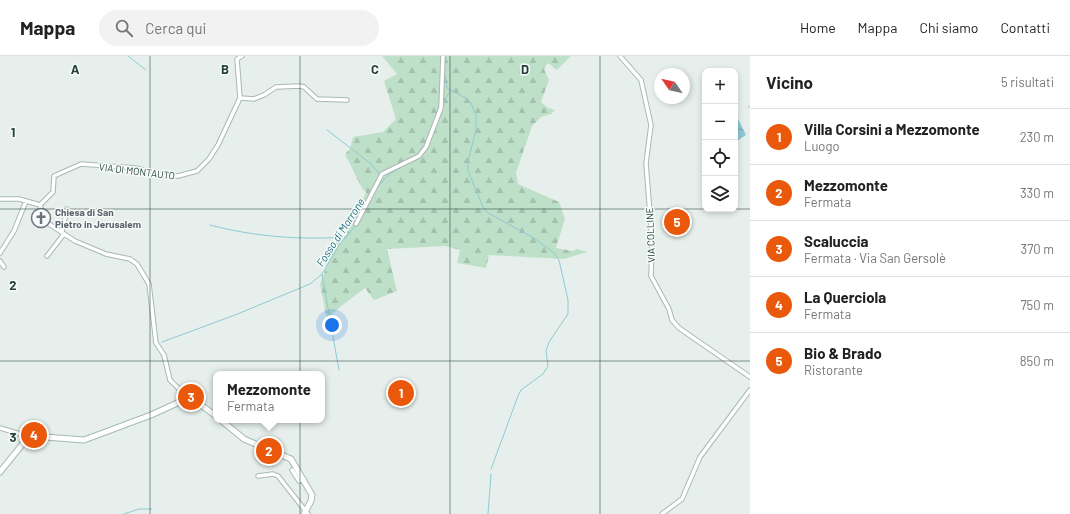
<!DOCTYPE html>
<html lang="it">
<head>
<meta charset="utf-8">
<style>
	body { margin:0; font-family:Barlow,sans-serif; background:#f2f2f2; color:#222 }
	.controls { position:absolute; right:12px; top:12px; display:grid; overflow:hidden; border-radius:8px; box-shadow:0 2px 6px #0003 }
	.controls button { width:36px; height:36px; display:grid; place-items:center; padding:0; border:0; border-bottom:1px solid #e0e0e0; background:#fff; color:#222; font:20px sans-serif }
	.compass { position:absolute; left:654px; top:12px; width:36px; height:36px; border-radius:50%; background:#fff; box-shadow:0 2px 6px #0003; rotate:304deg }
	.you { position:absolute; left:332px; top:269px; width:14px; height:14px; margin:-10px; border:3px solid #fff; border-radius:50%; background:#1a73e8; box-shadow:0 0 0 6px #1a73e833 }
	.badge { display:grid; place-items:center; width:26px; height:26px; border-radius:50%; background:#ea580c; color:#fff; font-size:13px; font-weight:700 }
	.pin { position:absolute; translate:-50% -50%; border:2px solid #fff; box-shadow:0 1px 4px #0006 }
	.popup { position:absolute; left:213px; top:315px; width:112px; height:52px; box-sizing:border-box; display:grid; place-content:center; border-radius:8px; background:#fff; filter:drop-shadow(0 1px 3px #0005); font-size:13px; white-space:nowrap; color:#767676 }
	.popup b { font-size:15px; color:#222 }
	.popup::after { content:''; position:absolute; left:50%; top:100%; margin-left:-8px; border:8px solid transparent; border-top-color:#fff }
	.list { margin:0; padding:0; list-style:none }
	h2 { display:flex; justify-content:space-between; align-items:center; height:52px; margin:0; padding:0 16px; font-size:17px }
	h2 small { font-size:13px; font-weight:400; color:#767676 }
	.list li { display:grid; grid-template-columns:26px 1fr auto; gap:12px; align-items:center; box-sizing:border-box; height:56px; padding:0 16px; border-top:1px solid #e0e0e0 }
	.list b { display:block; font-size:15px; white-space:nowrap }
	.list p { margin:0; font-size:13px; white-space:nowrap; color:#767676 }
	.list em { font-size:13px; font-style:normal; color:#767676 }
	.icon { flex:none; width:22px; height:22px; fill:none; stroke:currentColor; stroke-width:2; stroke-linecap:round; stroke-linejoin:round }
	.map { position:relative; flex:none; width:750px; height:458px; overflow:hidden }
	header { display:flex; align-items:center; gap:24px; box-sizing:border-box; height:56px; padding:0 20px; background:#fff; border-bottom:1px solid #e0e0e0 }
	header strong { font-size:19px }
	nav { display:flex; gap:22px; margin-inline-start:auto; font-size:14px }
	.search { width:280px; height:36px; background:#f2f2f2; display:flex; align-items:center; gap:10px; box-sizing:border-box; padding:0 14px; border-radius:22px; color:#767676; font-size:15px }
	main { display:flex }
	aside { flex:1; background:#fff }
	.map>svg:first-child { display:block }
</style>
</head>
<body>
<header>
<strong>Mappa</strong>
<div class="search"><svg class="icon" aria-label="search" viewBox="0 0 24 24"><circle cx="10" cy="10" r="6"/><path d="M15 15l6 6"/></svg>Cerca qui</div>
<nav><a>Home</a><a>Mappa</a><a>Chi siamo</a><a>Contatti</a></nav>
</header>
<main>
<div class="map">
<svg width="750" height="458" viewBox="0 0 750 458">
	<defs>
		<pattern id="forest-firs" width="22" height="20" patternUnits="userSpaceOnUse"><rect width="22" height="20" fill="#bfe0c8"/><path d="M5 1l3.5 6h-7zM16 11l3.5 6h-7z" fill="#a4c1ad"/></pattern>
		<pattern id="water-waves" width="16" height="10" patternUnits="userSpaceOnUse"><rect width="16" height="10" fill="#8ec9d4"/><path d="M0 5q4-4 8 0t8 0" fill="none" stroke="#74a5ad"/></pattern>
	</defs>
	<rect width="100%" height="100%" fill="#e6efeb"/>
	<path fill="url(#forest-firs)" d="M 382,0 L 571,0 L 557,14 L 548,7 L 544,13 L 549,24 L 541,46 L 548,52 L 555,54 L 551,58 L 541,61 L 532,70 L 516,117 L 518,128 L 559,146 L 565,163 L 556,192 L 573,195 L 577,193 L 587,196 L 564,203 L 489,199 L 486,212 L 457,207 L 460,194 L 445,190 L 387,193 L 397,235 L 374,244 L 365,232 L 340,251 L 327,263 L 320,228 L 337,183 L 345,181 L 366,136 L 362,132 L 345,98 L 350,93 L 353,81 L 383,76 L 396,63 L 384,25 L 397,18 Z"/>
	<path fill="url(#water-waves)" d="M 735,57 L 746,79 L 735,86 Z"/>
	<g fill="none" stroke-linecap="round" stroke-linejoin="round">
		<path stroke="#8ec9d4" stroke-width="1" d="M 128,0 L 146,14
			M 444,15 L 447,32 L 467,43 L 471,47 L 476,59 L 476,74 L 468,105 L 468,115 L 483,151 L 488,157 L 534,182 L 554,197 L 559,204 L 568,244 L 568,258 L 549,286 L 546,295 L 548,310 L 543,318 L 521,334 L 518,340 L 491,413
			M 748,51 L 750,50
			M 437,68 L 445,43 L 450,36
			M 327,74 L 370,107 L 380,118
			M 377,132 L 389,118 L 412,105
			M 210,169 C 256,181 300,184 347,181
			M 322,219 L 339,314
			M 162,286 L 235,259 L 310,228 L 322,218 L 339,189 L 356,169
			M 124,458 L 139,453 L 152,453
			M 488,458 L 491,418"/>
		<g stroke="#a8b8b2" stroke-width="5.5">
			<path id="street" d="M 620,0 L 641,24 L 651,69 L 646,107 L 652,184 L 651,220 L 669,253 L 672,264 L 679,272 L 750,321
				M 240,42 L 254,43 L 264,39 L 276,31 L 300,30 L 304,31 L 317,43 L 347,44
				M 0,143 L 19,143 L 40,149
				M 40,149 L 53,136 L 54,120 L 81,108 L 135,112 L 166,120 L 178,120 L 197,115 L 209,103 L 218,89 L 240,42 L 237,3 L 242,0
				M 40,149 L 46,166 L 75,185 L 106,198 L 130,203 L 137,208 L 149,228 L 156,287 L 164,299 L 170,324 L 189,343
				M 356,168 L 382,118 L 419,100 L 426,91 L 441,52 L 443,0
				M 62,176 L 67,153
				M 0,197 L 14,175 L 26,145
				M 47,200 L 64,178
				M 0,205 L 4,211
				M 0,372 L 30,381
				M 292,414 L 299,425 L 304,423
				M 258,420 L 273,418 L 278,420 L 308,458
				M 662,458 L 682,443 L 700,401 L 750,334"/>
		</g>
		<g stroke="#a4bbb3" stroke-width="7">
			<path id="secondary" d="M 221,364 L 244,383 L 291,403 L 312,439 L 311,445 L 304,458
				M 0,416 L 25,385 L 32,380 L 84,384 L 151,359 L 184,344 L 197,346 L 216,360"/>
		</g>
		<use href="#street" stroke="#fff" stroke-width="3.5"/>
		<use href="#secondary" stroke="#fff" stroke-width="5"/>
	</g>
	<path fill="none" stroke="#24423a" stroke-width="1" stroke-opacity="0.55" d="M 150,0 L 150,458M 300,0 L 300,458M 450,0 L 450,458M 600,0 L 600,458M 0,153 L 705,153M 735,153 L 750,153M 0,305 L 750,305"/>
	<defs>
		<g id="church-ring" transform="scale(1)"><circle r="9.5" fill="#f7fbf9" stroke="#6b7280" stroke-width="1.5"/><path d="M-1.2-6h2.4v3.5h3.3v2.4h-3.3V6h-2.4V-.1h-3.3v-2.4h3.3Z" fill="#6b7280"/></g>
	</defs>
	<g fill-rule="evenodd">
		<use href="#church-ring" x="41" y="162"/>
	</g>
	<g text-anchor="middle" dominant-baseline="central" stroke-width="3" stroke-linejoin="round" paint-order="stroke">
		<g font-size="10" fill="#24423a" stroke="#f7fbf9">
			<text transform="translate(137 115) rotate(7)">VIA DI MONTAUTO</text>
			<text transform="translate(650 179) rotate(-92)">VIA COLLINE</text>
		</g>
		<g font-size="10" font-weight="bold" fill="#5b616d" stroke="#f7fbf9" text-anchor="start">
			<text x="55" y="156">Chiesa di San<tspan x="55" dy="12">Pietro in Jerusalem</tspan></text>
		</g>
		<g font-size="11" font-style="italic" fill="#1c6f80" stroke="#f7fbf9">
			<text transform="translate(340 176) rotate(-57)">Fosso di Marrone</text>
		</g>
	</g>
	<g font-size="13" text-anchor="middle" font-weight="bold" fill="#24423a" stroke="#f7fbf9" stroke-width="3" stroke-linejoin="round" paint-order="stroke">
		<text x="75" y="18">A</text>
		<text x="225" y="18">B</text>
		<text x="375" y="18">C</text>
		<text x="525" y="18">D</text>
		<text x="13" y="81">1</text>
		<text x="13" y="234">2</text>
		<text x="13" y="386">3</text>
	</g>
</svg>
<div class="controls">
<button>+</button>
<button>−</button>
<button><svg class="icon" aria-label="locate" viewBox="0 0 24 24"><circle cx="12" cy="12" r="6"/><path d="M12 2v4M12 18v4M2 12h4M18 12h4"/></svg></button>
<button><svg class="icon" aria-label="layers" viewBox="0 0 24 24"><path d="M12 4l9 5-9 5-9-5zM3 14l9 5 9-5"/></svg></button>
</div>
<svg class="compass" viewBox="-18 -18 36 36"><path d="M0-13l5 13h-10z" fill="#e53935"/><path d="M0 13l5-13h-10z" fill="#767676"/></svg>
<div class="you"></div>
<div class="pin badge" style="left:401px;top:337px">1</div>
<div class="pin badge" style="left:269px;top:395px">2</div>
<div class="popup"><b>Mezzomonte</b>Fermata</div>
<div class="pin badge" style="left:191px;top:341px">3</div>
<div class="pin badge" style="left:34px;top:379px">4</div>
<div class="pin badge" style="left:677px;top:166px">5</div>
</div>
<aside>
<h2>Vicino<small>5 risultati</small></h2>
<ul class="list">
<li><span class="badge">1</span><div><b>Villa Corsini a Mezzomonte</b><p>Luogo</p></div><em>230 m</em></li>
<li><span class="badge">2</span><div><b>Mezzomonte</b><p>Fermata</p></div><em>330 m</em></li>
<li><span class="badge">3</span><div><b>Scaluccia</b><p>Fermata · Via San Gersolè</p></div><em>370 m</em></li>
<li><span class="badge">4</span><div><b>La Querciola</b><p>Fermata</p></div><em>750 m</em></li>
<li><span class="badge">5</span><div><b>Bio &amp; Brado</b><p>Ristorante</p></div><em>850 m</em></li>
</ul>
</aside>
</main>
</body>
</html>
